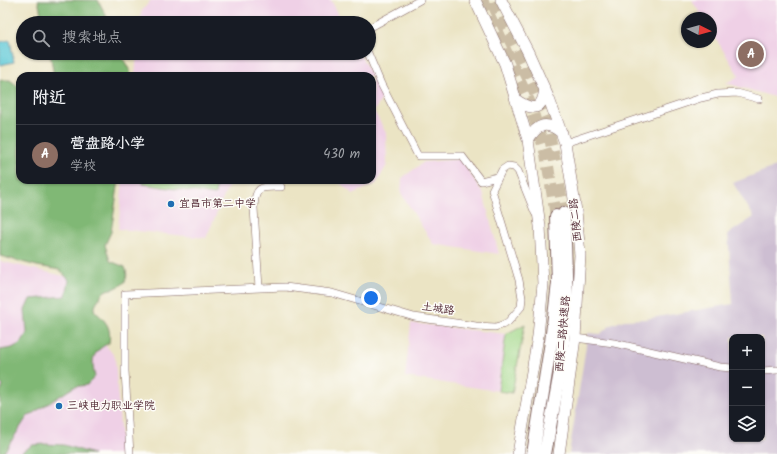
<!DOCTYPE html>
<html lang="zh">
<head>
<meta charset="utf-8">
<style>
	body { margin:0; font-family:Kalam,"LXGW WenKai TC",sans-serif; background:#20242c; color:#f1f3f6 }
	.controls { position:absolute; right:12px; bottom:12px; display:grid; overflow:hidden; border-radius:8px; box-shadow:0 1px 3px #0004 }
	.controls button { width:36px; height:36px; display:grid; place-items:center; padding:0; border:0; border-bottom:1px solid #363941; background:#171b24; color:#f1f3f6; font:20px sans-serif }
	.compass { position:absolute; left:681px; top:12px; width:36px; height:36px; border-radius:50%; background:#171b24; box-shadow:0 1px 3px #0004; rotate:96deg }
	.you { position:absolute; left:371px; top:298px; width:14px; height:14px; margin:-10px; border:3px solid #fff; border-radius:50%; background:#1a73e8; box-shadow:0 0 0 6px #1a73e833 }
	.badge { display:grid; place-items:center; width:26px; height:26px; border-radius:50%; background:#1f6fb2; color:#fff; font-size:13px; font-weight:700 }
	.pin { position:absolute; translate:-50% -50%; border:2px solid #fff; box-shadow:0 1px 4px #0006 }
	.list { margin:0; padding:0; list-style:none }
	h2 { display:flex; justify-content:space-between; align-items:center; height:52px; margin:0; padding:0 16px; font-size:17px }
	h2 small { font-size:13px; font-weight:400; color:#9ea1a6 }
	.list li { display:grid; grid-template-columns:26px 1fr auto; gap:12px; align-items:center; box-sizing:border-box; height:60px; padding:0 16px; border-top:1px solid #363941 }
	.list b { display:block; font-size:15px; white-space:nowrap }
	.list p { margin:0; font-size:13px; white-space:nowrap; color:#9ea1a6 }
	.list em { font-size:13px; font-style:normal; color:#9ea1a6 }
	.icon { flex:none; width:22px; height:22px; fill:none; stroke:currentColor; stroke-width:2; stroke-linecap:round; stroke-linejoin:round }
	.map { position:relative; flex:none; width:777px; height:454px; overflow:hidden }
	.search { position:absolute; background:#171b24; box-shadow:0 1px 3px #0004; left:16px; top:16px; width:360px; height:44px; display:flex; align-items:center; gap:10px; box-sizing:border-box; padding:0 14px; border-radius:22px; color:#9ea1a6; font-size:15px }
	.panel { position:absolute; background:#171b24; box-shadow:0 1px 3px #0004; left:16px; top:72px; width:360px; height:112px; border-radius:12px }
	.map>svg:first-child { display:block }
</style>
</head>
<body>
<div class="map">
<svg width="777" height="454" viewBox="0 0 777 454">
	<rect width="100%" height="100%" fill="#fdfcf7"/>
	<filter id="ink" filterUnits="userSpaceOnUse"><feTurbulence type="fractalNoise" baseFrequency=".025" numOctaves="2"/><feDisplacementMap in="SourceGraphic" scale="8" xChannelSelector="R" yChannelSelector="G"/><feConvolveMatrix kernelMatrix="1 2 1 2 8 2 1 2 1" color-interpolation-filters="sRGB"/></filter>
	<filter id="wash" filterUnits="userSpaceOnUse"><feTurbulence type="fractalNoise" baseFrequency=".012" numOctaves="4" result="noise"/><feDisplacementMap in="SourceGraphic" scale="16" xChannelSelector="R" yChannelSelector="G"/><feGaussianBlur stdDeviation="0.9" result="paint"/><feColorMatrix in="noise" values="0 0 0 0 0 0 0 0 0 0 0 0 0 0 0 0 0 1.4 0 .05"/><feComposite in="paint" operator="in"/></filter>
	<g filter="url(#wash)">
		<rect width="100%" height="100%" fill="#ebe4c4"/>
		<path fill="#efd0e6" d="M 151,0 L 331,0 L 343,23 L 140,23 L 141,12 Z
			M 692,0 L 777,0 L 777,104 L 774,97 L 726,83 L 739,76 L 711,31 L 711,18 L 703,18 Z
			M 137,53 L 359,53 L 372,76 L 135,76 Z
			M 372,76 L 383,97 L 374,111 L 386,133 L 387,165 L 376,184 L 353,194 L 340,183 L 339,180 L 372,180 Z
			M 461,159 L 483,193 L 499,254 L 433,244 L 401,193 L 402,178 L 424,162 Z
			M 123,180 L 231,180 L 206,238 L 118,229 Z
			M 0,261 L 72,278 L 75,305 L 115,357 L 122,454 L 0,454 Z
			M 411,323 L 506,334 L 498,391 L 405,377 Z"/>
		<path fill="#cdbed2" fill-rule="evenodd" d="M 777,166 L 777,454 L 569,454 L 588,333 L 600,334 L 611,325 L 624,320 L 645,319 L 733,304 L 728,234 L 754,217 L 733,183 ZM 732,337 L 762,337 L 762,439 L 732,439 Z"/>
		<path fill="#a1d788" stroke="#767b5a" d="M 144,180 L 217,180 L 215,195 L 143,184 Z
			M 525,324 L 512,393 L 498,391 L 506,334 Z"/>
		<path fill="#80b874" stroke="#656c50" d="M 38,0 L 98,0 L 110,23 L 43,23 Z
			M 50,53 L 120,53 L 130,71 L 131,76 L 54,76 Z
			M 0,80 L 10,80 L 20,88 L 20,180 L 119,180 L 111,232 L 105,245 L 110,261 L 125,267 C 129,278 126,284 115,288 C 112,289 108,289 105,291 C 100,295 96,303 94,310 C 105,321 112,326 109,343 C 92,352 91,359 95,377 L 87,385 L 74,387 L 27,417 L 3,454 L 0,454 L 0,393 L 3,386 L 0,383 L 0,350 L 12,348 L 21,343 L 27,333 L 25,310 L 30,299 L 66,296 L 69,280 L 60,270 L 37,266 L 0,256 Z
			M 45,444 L 64,445 L 93,454 L 21,454 L 23,451 L 33,445 Z"/>
		<path fill="#5ec9d7" stroke="#547481" d="M 10,40 L 14,62 L 0,65 L 0,42 Z"/>
	</g>
	<g filter="url(#ink)">
		<g fill="none" stroke-linecap="round" stroke-linejoin="round">
			<path stroke="#cbbda5" stroke-width="12" stroke-dasharray="12 6" stroke-linecap="butt" d="M 482,0 L 529,101 L 546,154 L 556,216
				M 492,2 L 534,91 L 546,120 L 555,161
				M 559,185 L 564,213"/>
			<g stroke="#826461" stroke-width="8">
				<path id="minor" d="M 369,28 L 420,0
					M 368,53 L 381,84 L 418,156 L 462,156 L 481,181 L 497,177
					M 565,143 L 701,98 L 718,94 L 737,93 L 759,99
					M 259,288 L 254,208 C 255,185 261,187 281,187
					M 575,338 L 614,343 L 720,367 L 732,368
					M 762,371 L 777,370
					M 130,454 L 125,371 L 125,294 L 285,287 L 332,293 L 414,317 L 476,326 L 495,327 L 502,325 L 508,322 L 521,307 L 522,298 L 519,280 L 492,190 L 502,170 L 508,166 L 514,167 L 518,171 L 535,213"/>
			</g>
			<g stroke="#826461" stroke-width="12">
				<path id="primary" d="M 475,0 L 505,64 L 528,140 L 540,226 L 543,284 L 538,336 L 518,454
					M 501,0 L 528,52 L 549,99 L 565,143 L 576,211 L 580,255 L 575,338 L 559,454
					M 516,100 C 534,112 542,110 545,89
					M 528,140 C 538,123 547,121 562,133"/>
			</g>
			<g stroke="#826461" stroke-width="14">
				<path id="trunk" d="M 533,454 L 551,342 L 558,283 L 556,216
					M 545,454 L 560,372 L 567,304 L 564,213"/>
			</g>
			<use href="#minor" stroke="#fff" stroke-width="7"/>
			<use href="#primary" stroke="#fff" stroke-width="11"/>
			<use href="#trunk" stroke="#fff" stroke-width="12"/>
		</g>
	</g>
	<g fill="#1f6fb2" stroke="#fdfcf7" stroke-width="1.5">
		<circle cx="171" cy="204" r="4"/>
		<circle cx="59" cy="406" r="4"/>
	</g>
	<g text-anchor="middle" dominant-baseline="central" stroke-width="3" stroke-linejoin="round" paint-order="stroke">
		<g font-size="11" fill="#4a1f2b" stroke="#fdfcf7" text-anchor="start">
			<text x="179" y="204">宜昌市第二中学</text>
			<text x="67" y="406">三峡电力职业学院</text>
		</g>
		<g font-size="11" fill="#4a1f2b" stroke="#fdfcf7">
			<text transform="translate(576 220) rotate(-96)">西陵二路</text>
			<text transform="translate(438 309) rotate(8)">土城路</text>
			<text transform="translate(563 334) rotate(-85)">西陵二路快速路</text>
		</g>
	</g>
</svg>
<div class="controls">
<button>+</button>
<button>−</button>
<button><svg class="icon" aria-label="layers" viewBox="0 0 24 24"><path d="M12 4l9 5-9 5-9-5zM3 14l9 5 9-5"/></svg></button>
</div>
<svg class="compass" viewBox="-18 -18 36 36"><path d="M0-13l5 13h-10z" fill="#e53935"/><path d="M0 13l5-13h-10z" fill="#9ea1a6"/></svg>
<div class="you"></div>
<div class="pin badge" style="left:751px;top:54px;background:#8d6e63">A</div>
<div class="search"><svg class="icon" aria-label="search" viewBox="0 0 24 24"><circle cx="10" cy="10" r="6"/><path d="M15 15l6 6"/></svg>搜索地点</div>
<section class="panel">
<h2>附近<small></small></h2>
<ul class="list">
<li><span class="badge" style="background:#8d6e63">A</span><div><b>营盘路小学</b><p>学校</p></div><em>430 m</em></li>
</ul>
</section>
</div>
</body>
</html>
